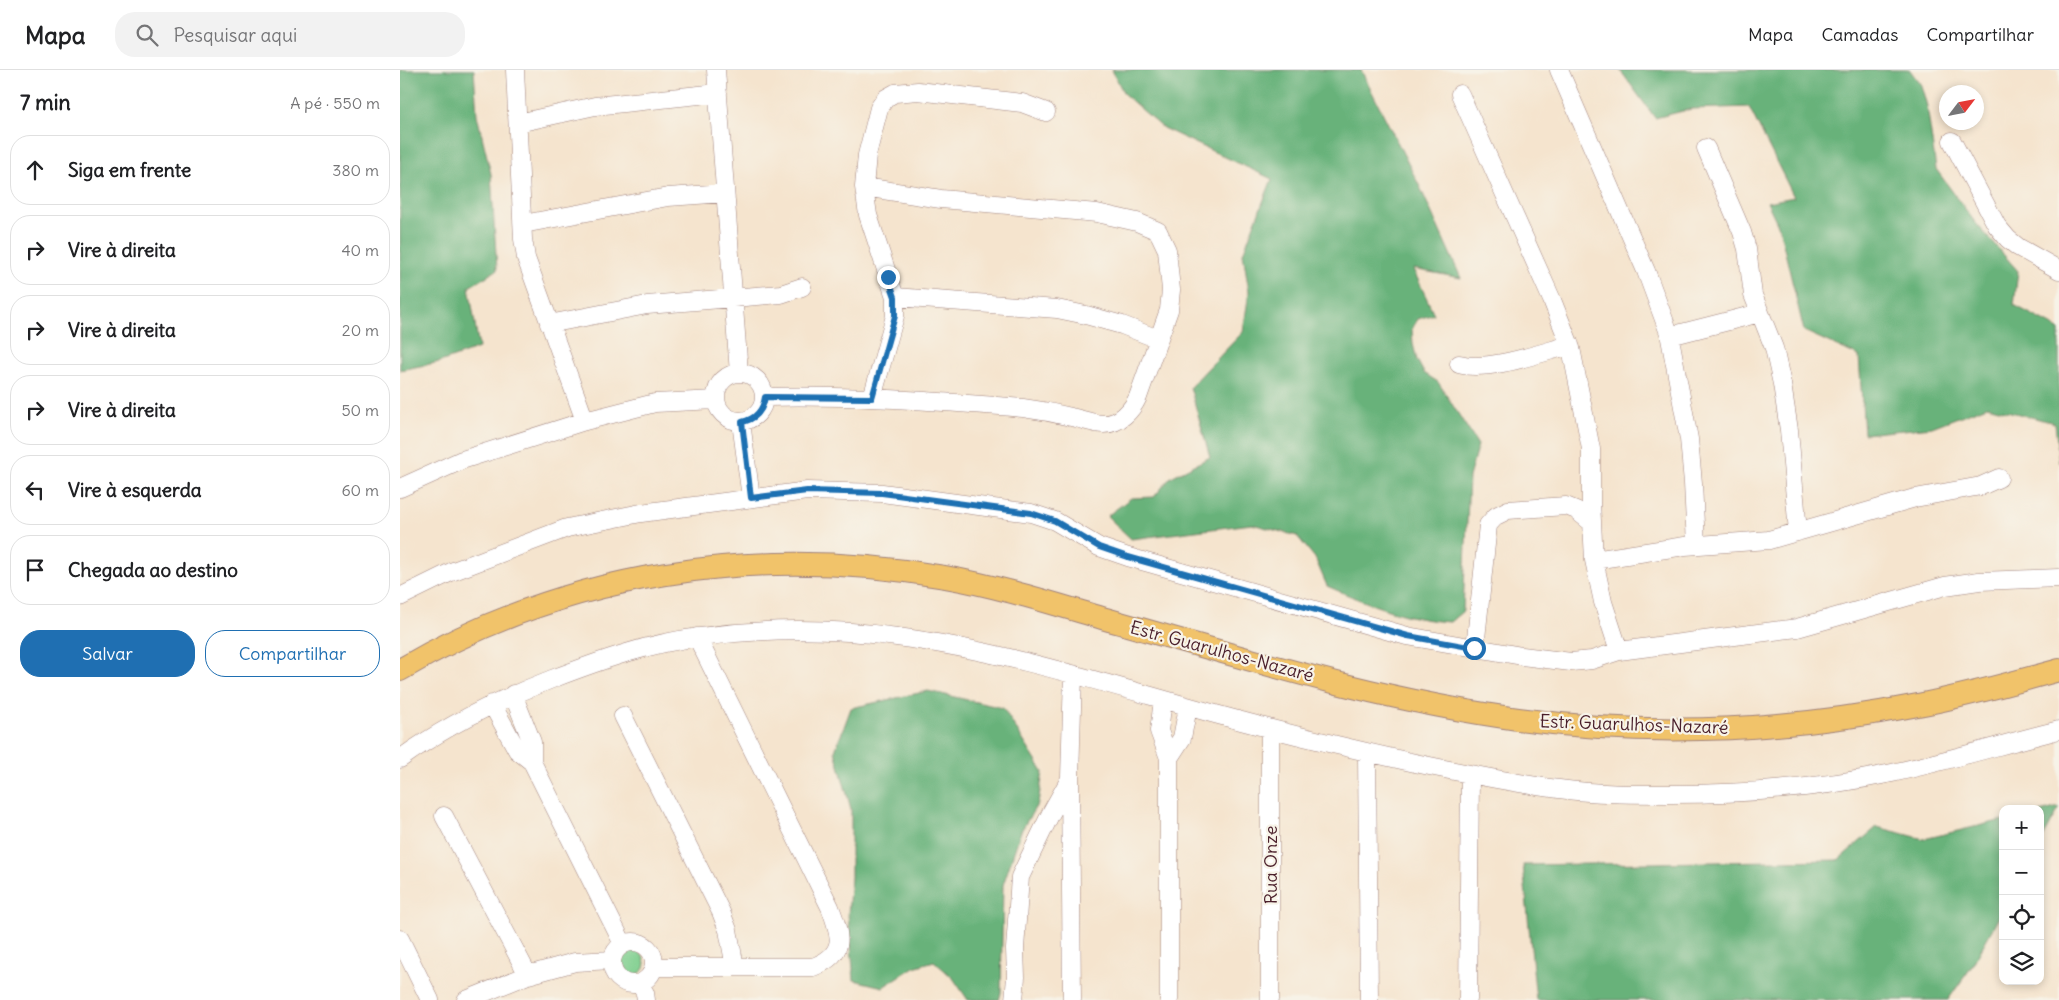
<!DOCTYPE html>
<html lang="pt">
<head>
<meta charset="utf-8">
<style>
	body { margin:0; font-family:Delius,sans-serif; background:#f2f2f2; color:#202124 }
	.controls { position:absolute; right:15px; bottom:15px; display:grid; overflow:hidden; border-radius:10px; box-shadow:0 2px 8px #0003 }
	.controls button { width:45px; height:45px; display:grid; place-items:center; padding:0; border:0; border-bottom:1px solid #e0e0e0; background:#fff; color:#202124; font:25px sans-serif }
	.compass { position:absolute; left:1539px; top:15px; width:45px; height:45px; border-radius:50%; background:#fff; box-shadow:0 2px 8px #0003; rotate:58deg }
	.stop { position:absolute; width:15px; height:15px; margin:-11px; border:4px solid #1f6fb2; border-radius:50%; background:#fff }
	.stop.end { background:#1f6fb2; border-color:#fff; box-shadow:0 1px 5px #0008 }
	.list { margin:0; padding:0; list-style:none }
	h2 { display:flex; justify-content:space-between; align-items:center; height:65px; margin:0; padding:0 20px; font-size:21px }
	h2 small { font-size:16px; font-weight:400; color:#757577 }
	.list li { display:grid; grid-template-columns:32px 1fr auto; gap:15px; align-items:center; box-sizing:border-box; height:70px; margin:0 10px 10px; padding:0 10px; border:1px solid #e0e0e0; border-radius:20px }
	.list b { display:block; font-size:19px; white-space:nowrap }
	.list em { font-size:16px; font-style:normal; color:#757577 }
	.actions { display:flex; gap:10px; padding:15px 20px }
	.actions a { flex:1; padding:11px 0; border:1px solid #1f6fb2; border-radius:20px; text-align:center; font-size:18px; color:#1f6fb2 }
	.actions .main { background:#1f6fb2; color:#fff }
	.icon { flex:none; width:28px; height:28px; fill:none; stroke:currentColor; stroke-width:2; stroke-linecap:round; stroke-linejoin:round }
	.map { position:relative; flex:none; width:1659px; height:930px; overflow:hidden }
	header { display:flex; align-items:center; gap:30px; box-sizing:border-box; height:70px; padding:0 25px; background:#fff; border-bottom:1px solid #e0e0e0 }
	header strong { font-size:24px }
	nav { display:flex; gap:28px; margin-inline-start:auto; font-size:18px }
	.search { width:350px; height:45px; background:#f2f2f2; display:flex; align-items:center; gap:12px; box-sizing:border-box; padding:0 18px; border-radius:20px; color:#757577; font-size:19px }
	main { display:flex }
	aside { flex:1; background:#fff }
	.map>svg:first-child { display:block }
</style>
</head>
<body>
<header>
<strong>Mapa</strong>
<div class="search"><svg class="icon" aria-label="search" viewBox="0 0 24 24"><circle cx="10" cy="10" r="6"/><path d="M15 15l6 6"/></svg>Pesquisar aqui</div>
<nav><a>Mapa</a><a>Camadas</a><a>Compartilhar</a></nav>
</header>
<main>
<aside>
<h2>7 min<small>A pé · 550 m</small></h2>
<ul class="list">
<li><svg class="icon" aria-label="ahead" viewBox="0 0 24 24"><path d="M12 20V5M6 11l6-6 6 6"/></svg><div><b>Siga em frente</b></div><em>380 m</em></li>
<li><svg class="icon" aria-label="right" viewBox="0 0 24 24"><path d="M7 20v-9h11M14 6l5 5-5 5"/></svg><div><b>Vire à direita</b></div><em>40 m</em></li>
<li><svg class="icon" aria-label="right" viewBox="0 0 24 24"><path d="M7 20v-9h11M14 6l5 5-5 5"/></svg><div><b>Vire à direita</b></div><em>20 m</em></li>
<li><svg class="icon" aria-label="right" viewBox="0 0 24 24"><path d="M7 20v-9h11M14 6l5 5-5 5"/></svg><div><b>Vire à direita</b></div><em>50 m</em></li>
<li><svg class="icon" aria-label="left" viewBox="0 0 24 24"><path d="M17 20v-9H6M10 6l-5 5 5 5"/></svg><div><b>Vire à esquerda</b></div><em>60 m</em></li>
<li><svg class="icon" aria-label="arrive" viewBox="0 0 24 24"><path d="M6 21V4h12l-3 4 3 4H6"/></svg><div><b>Chegada ao destino</b></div></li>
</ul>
<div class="actions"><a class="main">Salvar</a><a>Compartilhar</a></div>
</aside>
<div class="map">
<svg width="1659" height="930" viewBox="0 0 1659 930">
	<rect width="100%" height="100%" fill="#f7f3e8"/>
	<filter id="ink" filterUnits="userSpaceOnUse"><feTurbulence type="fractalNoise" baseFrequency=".02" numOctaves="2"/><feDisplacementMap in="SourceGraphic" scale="10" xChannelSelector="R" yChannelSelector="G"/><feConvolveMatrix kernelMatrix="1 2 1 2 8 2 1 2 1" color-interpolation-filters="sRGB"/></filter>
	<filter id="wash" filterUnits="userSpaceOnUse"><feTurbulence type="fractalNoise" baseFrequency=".0096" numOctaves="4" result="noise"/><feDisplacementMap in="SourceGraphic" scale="20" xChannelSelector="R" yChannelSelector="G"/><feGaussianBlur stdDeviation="1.12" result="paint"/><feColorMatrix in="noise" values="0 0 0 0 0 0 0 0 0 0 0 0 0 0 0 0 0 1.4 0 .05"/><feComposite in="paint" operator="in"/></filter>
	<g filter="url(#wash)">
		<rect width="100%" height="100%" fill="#f5e4ce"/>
		<path fill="#7fcf8f" stroke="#64775d" d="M219 893a13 13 0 1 1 26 0a13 13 0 1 1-26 0Z"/>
		<path fill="#67b27a" stroke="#586852" d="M 0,0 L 74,0 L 77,45 L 91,104 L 97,200 L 69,217 L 79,278 L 40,292 L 0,300 Z
			M 712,0 L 961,0 L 1020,117 L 1061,208 L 1013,199 L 1034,244 L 1018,249 L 1012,259 L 1013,274 L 1017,290 L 1024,303 L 1038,312 L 1078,375 L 1069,407 L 1063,541 L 1050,552 C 1007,550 966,533 927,516 L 915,488 L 897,466 L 852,454 L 731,469 L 707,446 L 731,428 L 754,427 L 771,407 L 810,387 L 790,317 L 843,262 L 849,222 L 843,183 L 872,109 L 763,58 L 724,24 Z
			M 1220,0 L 1510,0 L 1521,15 L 1527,36 L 1536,99 L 1574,151 L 1618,201 L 1614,235 L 1659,259 L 1659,393 L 1655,353 L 1587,336 L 1532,357 L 1464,364 L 1459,286 L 1404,261 L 1379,157 L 1367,132 L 1394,127 L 1349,37 L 1291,39 L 1255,48 Z
			M 528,621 L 603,638 L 643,702 L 638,733 L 621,761 L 603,815 L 601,923 L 599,930 L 568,930 L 553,908 L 534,891 L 514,897 L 483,917 L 454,910 L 448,844 L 451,807 L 451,739 L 435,681 L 451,638 Z
			M 1659,737 L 1659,739 L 1640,773 L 1640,742 Z
			M 1603,750 L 1603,840 L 1570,899 L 1548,930 L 1136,930 L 1123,795 L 1438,790 L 1477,757 L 1524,769 Z"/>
	</g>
	<g filter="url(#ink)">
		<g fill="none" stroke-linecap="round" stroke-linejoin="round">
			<g stroke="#a0827c" stroke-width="19">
				<path id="minor" d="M 115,0 L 123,169 L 126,188 L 185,351
					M 316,0 L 339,303
					M 1159,0 L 1246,201 L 1269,263 L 1289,369 L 1293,413 L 1296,475
					M 1060,24 L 1152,230 L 1171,278 L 1191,379 L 1191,432 L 1194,490 L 1203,532 L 1219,581
					M 118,53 L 195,36 L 318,23
					M 1552,71 L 1597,156 L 1608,169 L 1618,177 L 1659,200
					M 1306,78 L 1342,162 L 1347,179 L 1353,225 L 1374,278 L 1382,314 L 1389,360 L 1398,462
					M 123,154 L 268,127 L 325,123
					M 495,227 L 657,239 L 686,245 L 722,255 L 758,269
					M 149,254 L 247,235 L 381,224 L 402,217
					M 1270,266 L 1360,243
					M 1059,294 C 1088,302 1140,283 1170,275
					M316 327a24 24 0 1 1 48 0a24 24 0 1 1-48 0Z
					M 365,327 C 451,325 537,331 623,338 C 639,340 655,343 671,347 C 682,349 693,354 704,354 C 720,354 732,340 738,327 L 769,240 L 771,220 L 767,180 L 758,161 L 737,152 L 697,143 L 541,129 L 464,117
					M 472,328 L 495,246 L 495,227 L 468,145 L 464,117 L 467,85 L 479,38 L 486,28 L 495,23 L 518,21 L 622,33 L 646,42
					M 341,352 L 351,428
					M 0,418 L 62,390 L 185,351 L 255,333 L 316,330
					M 1194,490 L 1285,476 L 1369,470 L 1515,428 L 1581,416 L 1599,408
					M 0,527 L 51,502 L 167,458 L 241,443 L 407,421 L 482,423 L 631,443 L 655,451 L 699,477 L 728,487 L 1007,566 L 1122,586 L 1171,592 L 1192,590 L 1219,581 L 1397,558 L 1545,516 L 1579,511 L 1659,508
					M 1075,578 L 1088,455 L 1096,446 L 1108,440 L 1166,436 L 1176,440 L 1192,453
					M 113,624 L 132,672 L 132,692
					M 763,630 L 759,661 L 769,688 L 769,930
					M 92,634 L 117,680 L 132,692 L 223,874
					M 223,646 L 321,842 L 328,860 L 335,897
					M 870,659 L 870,930
					M 967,682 L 969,930
					M 769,688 L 782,668 L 788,637
					M 0,689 C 47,655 98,630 152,609 C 199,591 249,573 300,567 C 365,558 433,558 497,567 C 597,580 694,610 790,637 C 864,658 939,676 1015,693 C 1063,703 1111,713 1159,719 C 1196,724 1233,724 1270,724 C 1346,724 1419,719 1492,703 C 1548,691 1603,674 1659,660
					M 44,746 L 128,905
					M 0,869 L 30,930
					M212 893a21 21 0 1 1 42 0a21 21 0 1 1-42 0Z
					M 254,897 L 413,897 C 447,884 441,866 430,837 L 297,567
					M 240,914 L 245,923 L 246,930
					M 66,930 L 128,905 L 175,892 L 212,890
					M 614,930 L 616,907 L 615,879 L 620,807 L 651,743 L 670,709
					M 672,930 L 670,708 L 673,604
					M 1068,930 L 1070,705"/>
			</g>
			<g stroke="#a0827c" stroke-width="24">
				<path id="major" d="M 0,600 C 165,502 357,474 545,507 C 597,516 651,533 702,548 C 839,586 976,630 1118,649 C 1250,667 1387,661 1518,635 C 1566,626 1612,613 1659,600"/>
			</g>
			<use href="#minor" stroke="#fff" stroke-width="18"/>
			<use href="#major" stroke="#f1c36a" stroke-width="22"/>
		</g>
	</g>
	<g fill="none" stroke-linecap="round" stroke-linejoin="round" filter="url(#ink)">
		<path stroke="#1f6fb2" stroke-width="6" d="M 488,207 L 495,227 L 495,246 L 472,328 L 365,327 C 363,341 356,349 342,352 L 351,428 L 407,421 L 482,423 L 631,443 L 655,451 L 699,477 L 728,487 L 1008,566 L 1074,578"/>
	</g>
	<g text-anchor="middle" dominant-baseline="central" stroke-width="4.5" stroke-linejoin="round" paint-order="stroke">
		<g font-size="18" fill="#4a1f2b" stroke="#f7f3e8">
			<text transform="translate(822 581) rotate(15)">Estr. Guarulhos-Nazaré</text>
			<text transform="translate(1234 654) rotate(2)">Estr. Guarulhos-Nazaré</text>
			<text transform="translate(870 795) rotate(-90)">Rua Onze</text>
		</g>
	</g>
</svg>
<div class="controls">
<button>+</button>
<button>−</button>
<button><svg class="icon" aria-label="locate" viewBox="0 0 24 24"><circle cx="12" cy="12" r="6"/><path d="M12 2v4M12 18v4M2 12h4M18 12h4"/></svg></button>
<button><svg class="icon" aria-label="layers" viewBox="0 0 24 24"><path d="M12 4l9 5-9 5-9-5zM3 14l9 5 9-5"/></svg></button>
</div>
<svg class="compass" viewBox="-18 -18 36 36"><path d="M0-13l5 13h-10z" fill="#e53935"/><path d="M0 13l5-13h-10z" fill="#757577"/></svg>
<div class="stop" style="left:1074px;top:578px"></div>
<div class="stop end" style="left:488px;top:207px"></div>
</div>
</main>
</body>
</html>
